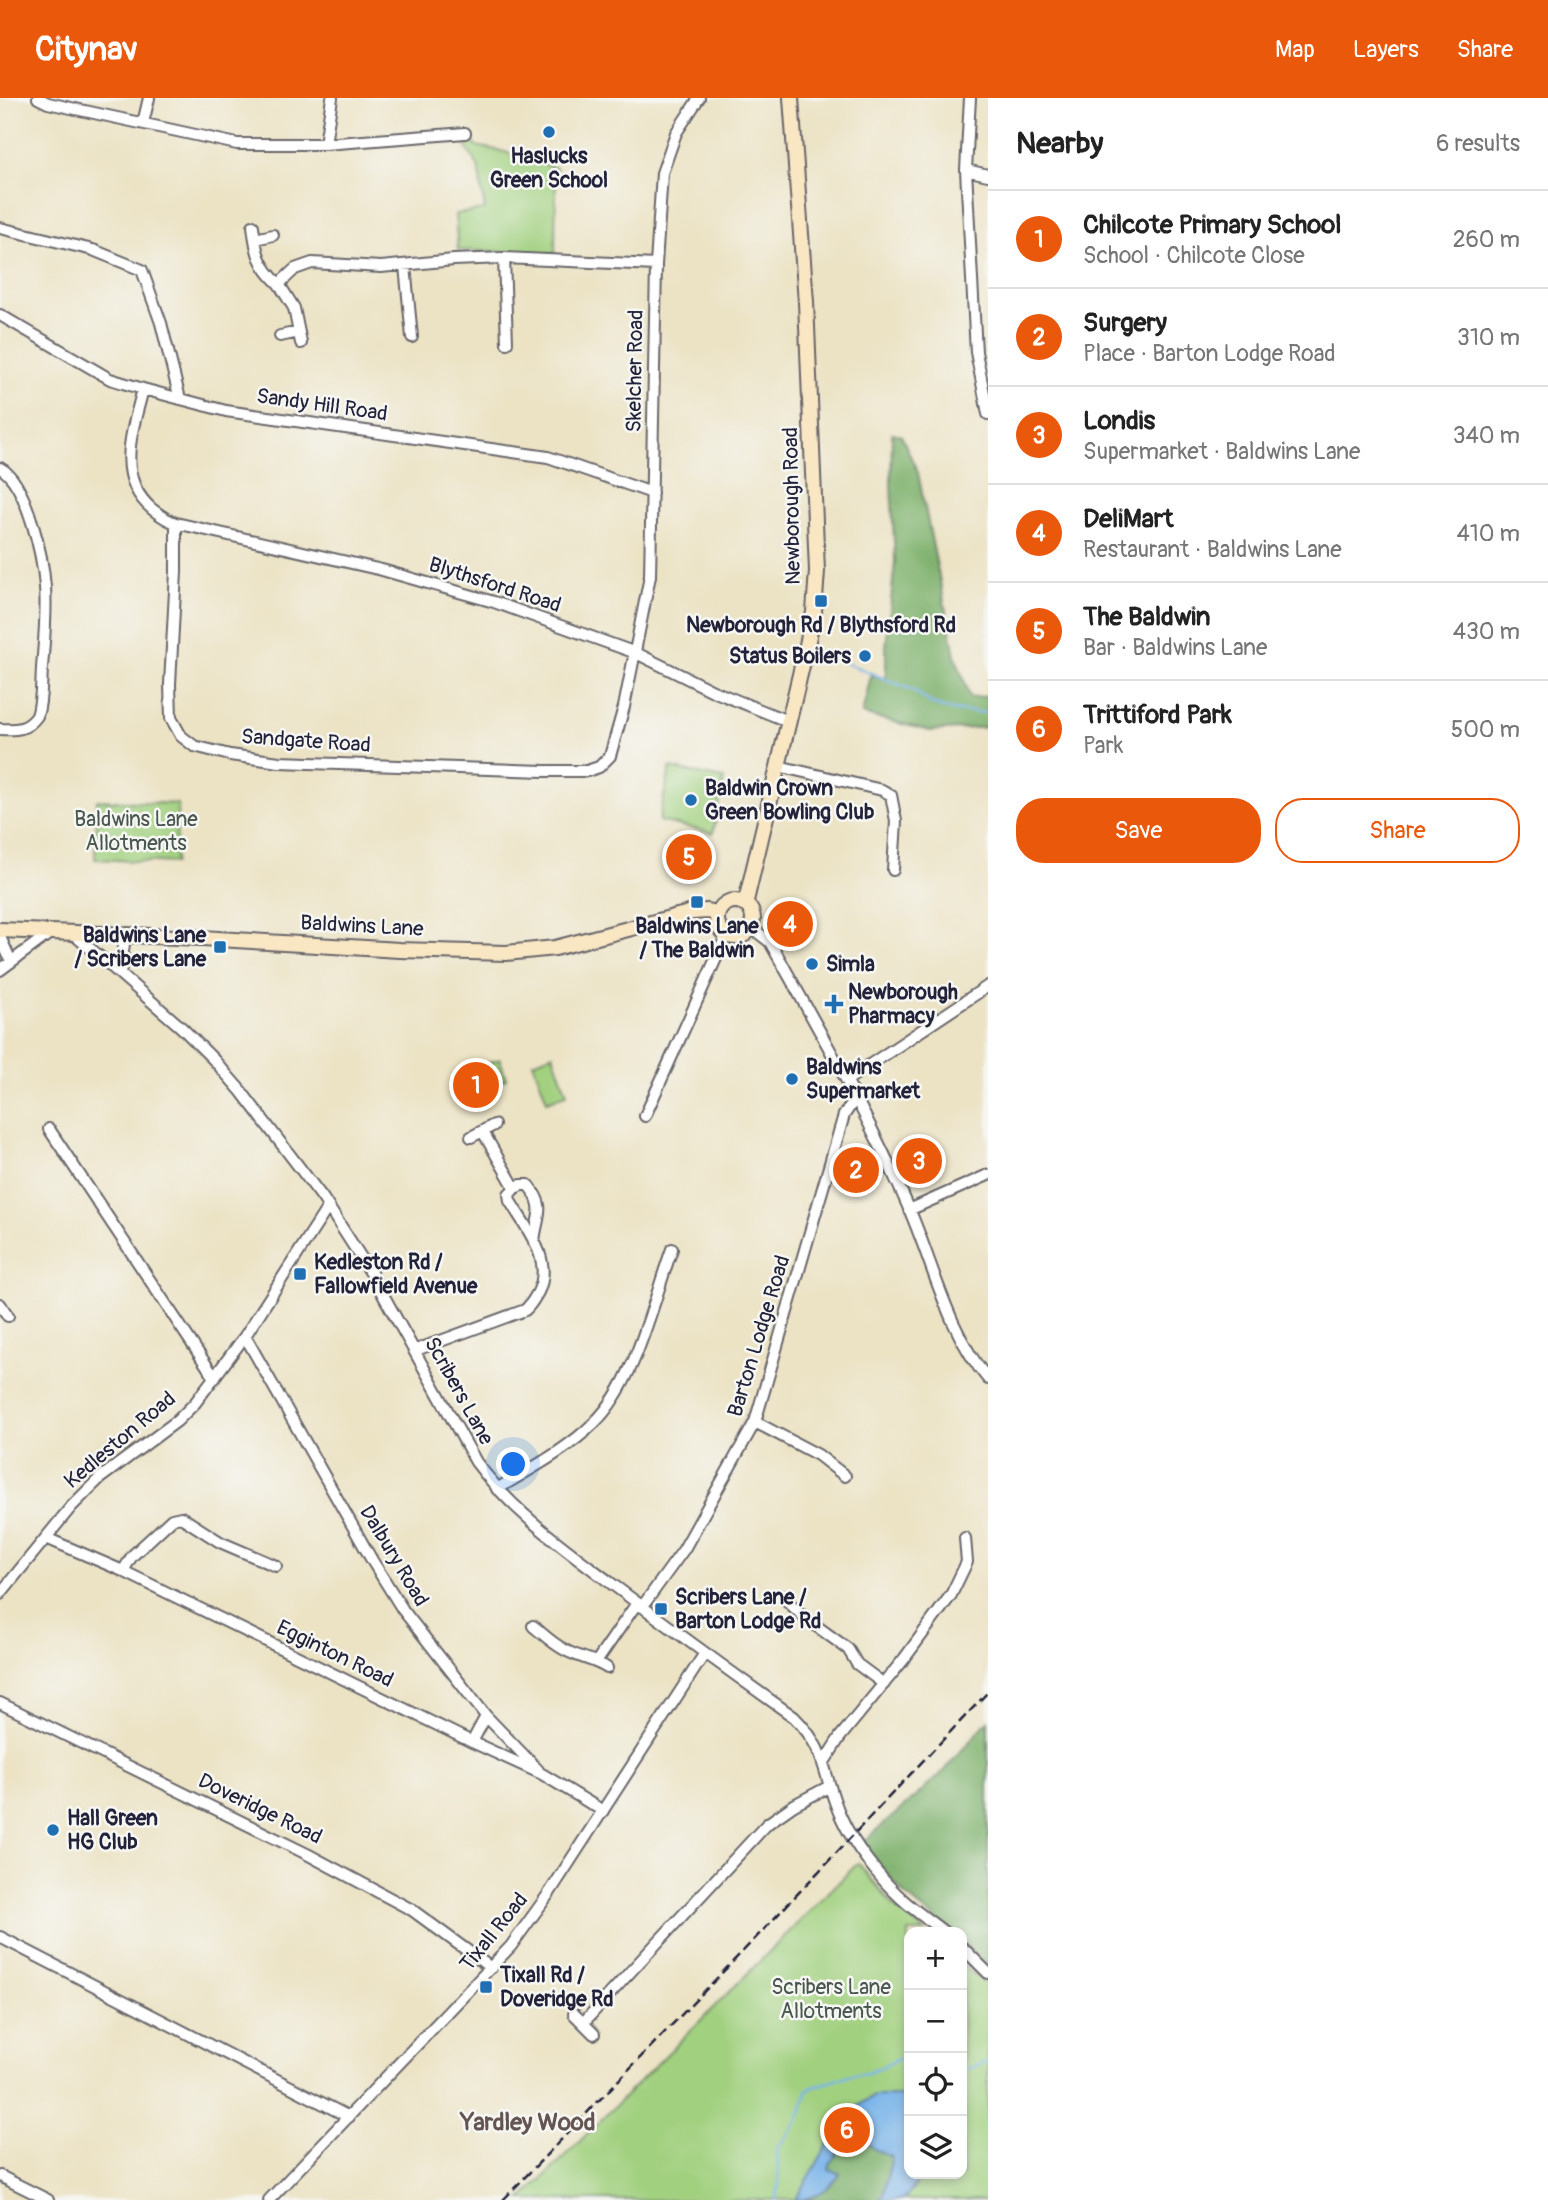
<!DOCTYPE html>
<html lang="en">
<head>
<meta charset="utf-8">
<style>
	body { margin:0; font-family:Pangolin,sans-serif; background:#f2f2f2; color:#222 }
	.controls { position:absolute; right:21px; bottom:21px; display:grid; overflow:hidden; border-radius:14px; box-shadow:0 4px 10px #0003 }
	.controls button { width:63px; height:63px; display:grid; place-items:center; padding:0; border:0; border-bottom:2px solid #e0e0e0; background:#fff; color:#222; font:35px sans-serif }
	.you { position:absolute; left:514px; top:1367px; width:24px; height:24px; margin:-18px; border:5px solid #fff; border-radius:50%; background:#1a73e8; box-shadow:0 0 0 10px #1a73e833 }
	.badge { display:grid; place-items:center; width:46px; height:46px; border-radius:50%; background:#ea580c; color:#fff; font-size:23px; font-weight:700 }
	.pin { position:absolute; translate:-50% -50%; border:4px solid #fff; box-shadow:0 2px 7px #0006 }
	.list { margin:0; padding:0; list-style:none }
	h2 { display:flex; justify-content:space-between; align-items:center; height:91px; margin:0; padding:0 28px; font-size:30px }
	h2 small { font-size:23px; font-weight:400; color:#767676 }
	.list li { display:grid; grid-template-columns:46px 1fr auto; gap:21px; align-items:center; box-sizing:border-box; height:98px; padding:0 28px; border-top:2px solid #e0e0e0 }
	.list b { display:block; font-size:26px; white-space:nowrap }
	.list p { margin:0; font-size:23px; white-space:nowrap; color:#767676 }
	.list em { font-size:23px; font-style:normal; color:#767676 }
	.actions { display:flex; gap:14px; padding:21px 28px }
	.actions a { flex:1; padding:16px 0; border:2px solid #ea580c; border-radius:28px; text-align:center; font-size:24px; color:#ea580c }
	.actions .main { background:#ea580c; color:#fff }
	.icon { flex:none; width:38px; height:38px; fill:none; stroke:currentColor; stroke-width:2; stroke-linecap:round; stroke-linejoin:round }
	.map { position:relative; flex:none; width:988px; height:2102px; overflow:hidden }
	header { display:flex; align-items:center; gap:42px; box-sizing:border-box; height:98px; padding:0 35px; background:#ea580c; color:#fff }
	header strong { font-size:33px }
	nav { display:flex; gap:38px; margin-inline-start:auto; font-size:24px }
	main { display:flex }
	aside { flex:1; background:#fff }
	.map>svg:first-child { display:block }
</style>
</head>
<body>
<header>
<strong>Citynav</strong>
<nav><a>Map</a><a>Layers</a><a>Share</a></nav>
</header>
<main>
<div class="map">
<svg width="988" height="2102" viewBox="0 0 988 2102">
	<rect width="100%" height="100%" fill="#f6f6f2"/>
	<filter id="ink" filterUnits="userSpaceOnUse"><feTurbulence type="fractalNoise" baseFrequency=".0143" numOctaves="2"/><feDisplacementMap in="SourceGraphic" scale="14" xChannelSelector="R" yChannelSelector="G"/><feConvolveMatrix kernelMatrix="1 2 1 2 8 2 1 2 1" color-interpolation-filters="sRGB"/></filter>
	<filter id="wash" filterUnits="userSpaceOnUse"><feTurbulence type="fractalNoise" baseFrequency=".00686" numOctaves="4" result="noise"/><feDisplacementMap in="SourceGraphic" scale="28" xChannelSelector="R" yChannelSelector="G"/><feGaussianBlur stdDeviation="1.57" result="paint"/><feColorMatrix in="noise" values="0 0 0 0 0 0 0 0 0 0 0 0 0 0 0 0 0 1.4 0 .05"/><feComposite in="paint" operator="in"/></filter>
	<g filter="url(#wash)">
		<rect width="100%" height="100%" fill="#ece3c5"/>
		<path fill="#a1d07f" stroke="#62795d" stroke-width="2" d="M 472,36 L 475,48 L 498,52 L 556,70 L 555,156 L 458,152 L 455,116 L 485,112 L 478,68 L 466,49 Z
			M 670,670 L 724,681 L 713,735 L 659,723 Z
			M 97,702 L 178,706 L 175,765 L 95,761 Z
			M 553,956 L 567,996 L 547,1003 L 533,964 Z
			M 500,961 L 506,981 L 466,994 L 459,974 Z
			M 858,1765 L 895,1809 L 925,1834 L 909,1834 L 909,2076 L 962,2076 L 962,1866 L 988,1888 L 988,2102 L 521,2102 Z"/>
		<path fill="#80b26e" stroke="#516a54" stroke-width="2" d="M 892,335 L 901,337 L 918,375 L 955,557 L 970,600 L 988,598 L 988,629 L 930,633 L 862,616 L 871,577 L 886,582 L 886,549 L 895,464 L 891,387 Z
			M 988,1623 L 988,1869 L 962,1843 L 962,1834 L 951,1834 L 904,1796 L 862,1745 L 939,1678 Z
			M 863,2042 L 876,2052 L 892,2059 L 883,2099 L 878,2102 L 807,2102 L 839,2075 L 829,2072 C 831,2053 848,2049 863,2042 Z"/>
		<path fill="#78b3e9" stroke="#4d6a92" stroke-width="2" d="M 875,1998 L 909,1998 L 908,2067 L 909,2076 L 912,2076 L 916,2087 L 903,2102 L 878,2102 L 883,2098 L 892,2059 L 876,2052 L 863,2042 C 848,2049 831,2054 829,2072 L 840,2076 C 829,2091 815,2102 795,2102 C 816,2072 841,2010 875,1998 Z"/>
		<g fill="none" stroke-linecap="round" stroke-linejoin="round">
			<path stroke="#78b3e9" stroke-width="2.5" d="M 819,554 L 915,593 C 938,615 959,613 988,615
				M 962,1973 L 988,1964
				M 776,2102 L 779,2086 L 777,2050 C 796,2029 801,2018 808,1991 L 850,1977 L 868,1975 L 901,1960 L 909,1963"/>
		</g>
	</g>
	<g filter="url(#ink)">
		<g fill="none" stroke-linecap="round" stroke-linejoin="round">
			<g stroke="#69666b" stroke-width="14">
				<path id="street" d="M 38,0 L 48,5 L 237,46 L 325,46 L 465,35
					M 970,0 L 966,72 L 976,254 L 988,316
					M 143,25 L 149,0
					M 325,46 L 332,0
					M 966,72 L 988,77
					M 253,128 C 256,154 259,168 279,186 L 295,171 L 312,165 L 381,169 L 454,162 L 504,160 L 656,167
					M 0,130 L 93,152 L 142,172 L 161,225 L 180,301
					M 255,141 L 273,137
					M 504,160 L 507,245
					M 405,168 L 412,239
					M 279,186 L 294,210 L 301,245
					M 0,217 L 110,281 L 143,291 L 226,313 L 548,359 L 652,395
					M 280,238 L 299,234
					M 143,291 C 133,331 114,379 152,411 C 160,417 166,422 176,425 L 176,474 L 170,586 L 171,620 L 181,638 L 194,648 L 230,657 L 279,664 L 544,673 L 587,673 L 599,669 L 610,658 L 624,609 L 650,478 L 656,167 L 662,75 L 676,35 L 699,0
					M 0,370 C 27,384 43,460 45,489 C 47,516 44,543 42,570 C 41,586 42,603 37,618 C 27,632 16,632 0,631
					M 176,425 L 382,472 L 494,504 L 636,555 L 713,593 L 790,624
					M 778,668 L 882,692 L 891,697 L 896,723 L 893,772
					M 752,830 L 770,844 C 819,932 870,1020 910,1113 C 934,1169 948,1234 988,1281
					M 72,835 L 120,876
					M 125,838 L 120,876 L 182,930 L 214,962 L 241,993 L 322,1099 L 371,1175 L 476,1364 C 514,1415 562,1448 612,1486 C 672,1531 732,1575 794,1619 C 828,1652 823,1680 841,1719 C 853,1746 880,1781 902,1801 C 915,1813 930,1823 944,1834
					M 0,839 L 11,863
					M 0,872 L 50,835
					M 847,982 L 988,888
					M 645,1018 L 727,836
					M 49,1031 L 215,1280
					M 483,1034 L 515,1090
					M 471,1039 L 494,1027
					M 515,1090 L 521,1087 L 528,1087 C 548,1110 536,1119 534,1144
					M 909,1112 L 988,1077
					M 0,1206 L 8,1218
					M 245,1238 L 373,1464 L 403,1512 L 486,1618 L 538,1672
					M 416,1252 L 525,1212 C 531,1207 534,1201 538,1194 C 554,1162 526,1130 510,1103 L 509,1096 L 515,1090
					M 755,1324 L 818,1357 L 845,1378
					M 497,1391 C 530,1371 567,1352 594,1325 C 636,1284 652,1206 672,1151
					M 46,1440 L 123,1473 L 472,1644 L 542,1676 L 603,1713
					M 123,1473 L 132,1458 L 172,1421 L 181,1419 L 220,1444 L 276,1468
					M 0,1496 L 71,1409 L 100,1380 L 177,1323 L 195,1305 L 245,1238 L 328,1109
					M 782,1498 L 804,1519 L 848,1551 L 857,1566 L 884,1586
					M 642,1509 L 684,1451 L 755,1324 L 844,1017 L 856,999
					M 533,1528 C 543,1536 553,1546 565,1552 C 579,1560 594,1561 607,1570
					M 597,1563 L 637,1505
					M 0,1605 L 307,1756 L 412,1812 L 491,1870
					M 472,1644 L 486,1618
					M 824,1664 L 840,1639 L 904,1561 L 951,1497 L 967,1464 L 965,1440
					M 0,1839 L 349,2019
					M 962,1849 L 988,1875
					M 574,1916 L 594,1936
					M 583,1925 L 767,1726 L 794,1707 L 830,1688
					M 0,2078 L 48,2102
					M 269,2102 L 511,1848 L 550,1794 L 705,1555"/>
			</g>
			<g stroke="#69666b" stroke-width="18">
				<path id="secondary" d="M717 821a18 18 0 1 1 36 0a18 18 0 1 1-36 0Z
					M 745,807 L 807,547 L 814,514 L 817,473 L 806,204 L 791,0
					M 0,832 L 202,840 L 399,852 L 506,855 L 555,850 L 693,814 L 707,813 L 717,815"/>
			</g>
			<use href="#street" stroke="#fff" stroke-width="10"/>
			<use href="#secondary" stroke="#f9e7c3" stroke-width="14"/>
			<path stroke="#22223b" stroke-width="2.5" stroke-dasharray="10 5" stroke-linecap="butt" d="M 503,2102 L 771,1824 L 988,1594"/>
		</g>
	</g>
	<g fill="#1f6fb2" stroke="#f6f6f2" stroke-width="2.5">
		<circle cx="549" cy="34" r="7"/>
		<rect x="814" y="496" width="14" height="14" rx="3.5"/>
		<circle cx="865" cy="558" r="7"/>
		<circle cx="691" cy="702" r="7"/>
		<rect x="690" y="797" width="14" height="14" rx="3.5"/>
		<rect x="213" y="842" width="14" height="14" rx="3.5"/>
		<circle cx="812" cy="866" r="7"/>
		<path d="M830.5 895.5h7v7h7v7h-7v7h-7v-7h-7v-7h7z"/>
		<circle cx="792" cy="981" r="7"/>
		<rect x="293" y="1169" width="14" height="14" rx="3.5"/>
		<rect x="654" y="1504" width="14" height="14" rx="3.5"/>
		<circle cx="53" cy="1732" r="7"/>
		<rect x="479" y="1882" width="14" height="14" rx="3.5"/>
	</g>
	<g text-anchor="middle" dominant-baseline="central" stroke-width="5" stroke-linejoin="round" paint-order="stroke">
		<g font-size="21" font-weight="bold" fill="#22223b" stroke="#f6f6f2" text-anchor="start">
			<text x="549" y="58" text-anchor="middle">Haslucks<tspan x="549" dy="24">Green School</tspan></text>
			<text x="821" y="527" text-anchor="middle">Newborough Rd / Blythsford Rd</text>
			<text x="851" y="558" text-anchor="end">Status Boilers</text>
			<text x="705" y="690">Baldwin Crown<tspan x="705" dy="24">Green Bowling Club</tspan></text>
			<text x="697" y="828" text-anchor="middle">Baldwins Lane<tspan x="697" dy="24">/ The Baldwin</tspan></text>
			<text x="206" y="837" text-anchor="end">Baldwins Lane<tspan x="206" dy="24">/ Scribers Lane</tspan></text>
			<text x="826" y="866">Simla</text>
			<text x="848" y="894">Newborough<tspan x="848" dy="24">Pharmacy</tspan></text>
			<text x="806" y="969">Baldwins<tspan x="806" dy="24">Supermarket</tspan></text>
			<text x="314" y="1164">Kedleston Rd /<tspan x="314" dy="24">Fallowfield Avenue</tspan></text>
			<text x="675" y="1499">Scribers Lane /<tspan x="675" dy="24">Barton Lodge Rd</tspan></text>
			<text x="67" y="1720">Hall Green<tspan x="67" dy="24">HG Club</tspan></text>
			<text x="500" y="1877">Tixall Rd /<tspan x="500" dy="24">Doveridge Rd</tspan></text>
		</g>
		<g font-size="21" fill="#22223b" stroke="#f6f6f2">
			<text transform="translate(635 273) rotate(-89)">Skelcher Road</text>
			<text transform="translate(322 307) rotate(8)">Sandy Hill Road</text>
			<text transform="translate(792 408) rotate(-91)">Newborough Road</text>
			<text transform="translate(495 487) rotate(18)">Blythsford Road</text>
			<text transform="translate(306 643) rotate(4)">Sandgate Road</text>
			<text transform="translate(362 828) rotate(3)">Baldwins Lane</text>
			<text transform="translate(759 1238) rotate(-73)">Barton Lodge Road</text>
			<text transform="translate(459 1293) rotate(61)">Scribers Lane</text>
			<text transform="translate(120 1342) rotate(-40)">Kedleston Road</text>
			<text transform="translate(394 1458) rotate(59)">Dalbury Road</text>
			<text transform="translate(335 1556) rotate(26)">Egginton Road</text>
			<text transform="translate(260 1711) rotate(26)">Doveridge Road</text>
			<text transform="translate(494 1834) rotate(-51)">Tixall Road</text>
		</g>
		<g font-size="21" fill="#48564f" stroke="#f6f6f2">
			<text x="136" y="721">Baldwins Lane<tspan x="136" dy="24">Allotments</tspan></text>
			<text x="831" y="1889">Scribers Lane<tspan x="831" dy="24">Allotments</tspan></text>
		</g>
		<g font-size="24" font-weight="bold" fill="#645552" stroke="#f6f6f2">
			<text x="528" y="2024">Yardley Wood</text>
		</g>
	</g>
</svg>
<div class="controls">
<button>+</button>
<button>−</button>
<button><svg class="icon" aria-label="locate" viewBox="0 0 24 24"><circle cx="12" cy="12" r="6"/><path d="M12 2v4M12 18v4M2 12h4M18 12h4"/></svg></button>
<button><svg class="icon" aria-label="layers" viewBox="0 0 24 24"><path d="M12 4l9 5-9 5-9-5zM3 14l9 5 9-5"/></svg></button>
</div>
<div class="you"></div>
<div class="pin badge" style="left:476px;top:987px">1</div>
<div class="pin badge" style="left:856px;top:1072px">2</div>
<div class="pin badge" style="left:919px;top:1063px">3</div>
<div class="pin badge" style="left:790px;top:826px">4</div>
<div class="pin badge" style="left:689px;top:759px">5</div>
<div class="pin badge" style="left:847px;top:2032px">6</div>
</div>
<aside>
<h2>Nearby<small>6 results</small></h2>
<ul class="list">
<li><span class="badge">1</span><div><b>Chilcote Primary School</b><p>School · Chilcote Close</p></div><em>260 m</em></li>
<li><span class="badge">2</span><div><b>Surgery</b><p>Place · Barton Lodge Road</p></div><em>310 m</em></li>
<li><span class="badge">3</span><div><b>Londis</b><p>Supermarket · Baldwins Lane</p></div><em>340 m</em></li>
<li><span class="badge">4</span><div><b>DeliMart</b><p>Restaurant · Baldwins Lane</p></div><em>410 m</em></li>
<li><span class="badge">5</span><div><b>The Baldwin</b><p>Bar · Baldwins Lane</p></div><em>430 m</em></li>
<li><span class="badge">6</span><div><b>Trittiford Park</b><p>Park</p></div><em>500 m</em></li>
</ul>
<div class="actions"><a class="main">Save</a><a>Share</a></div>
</aside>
</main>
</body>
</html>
